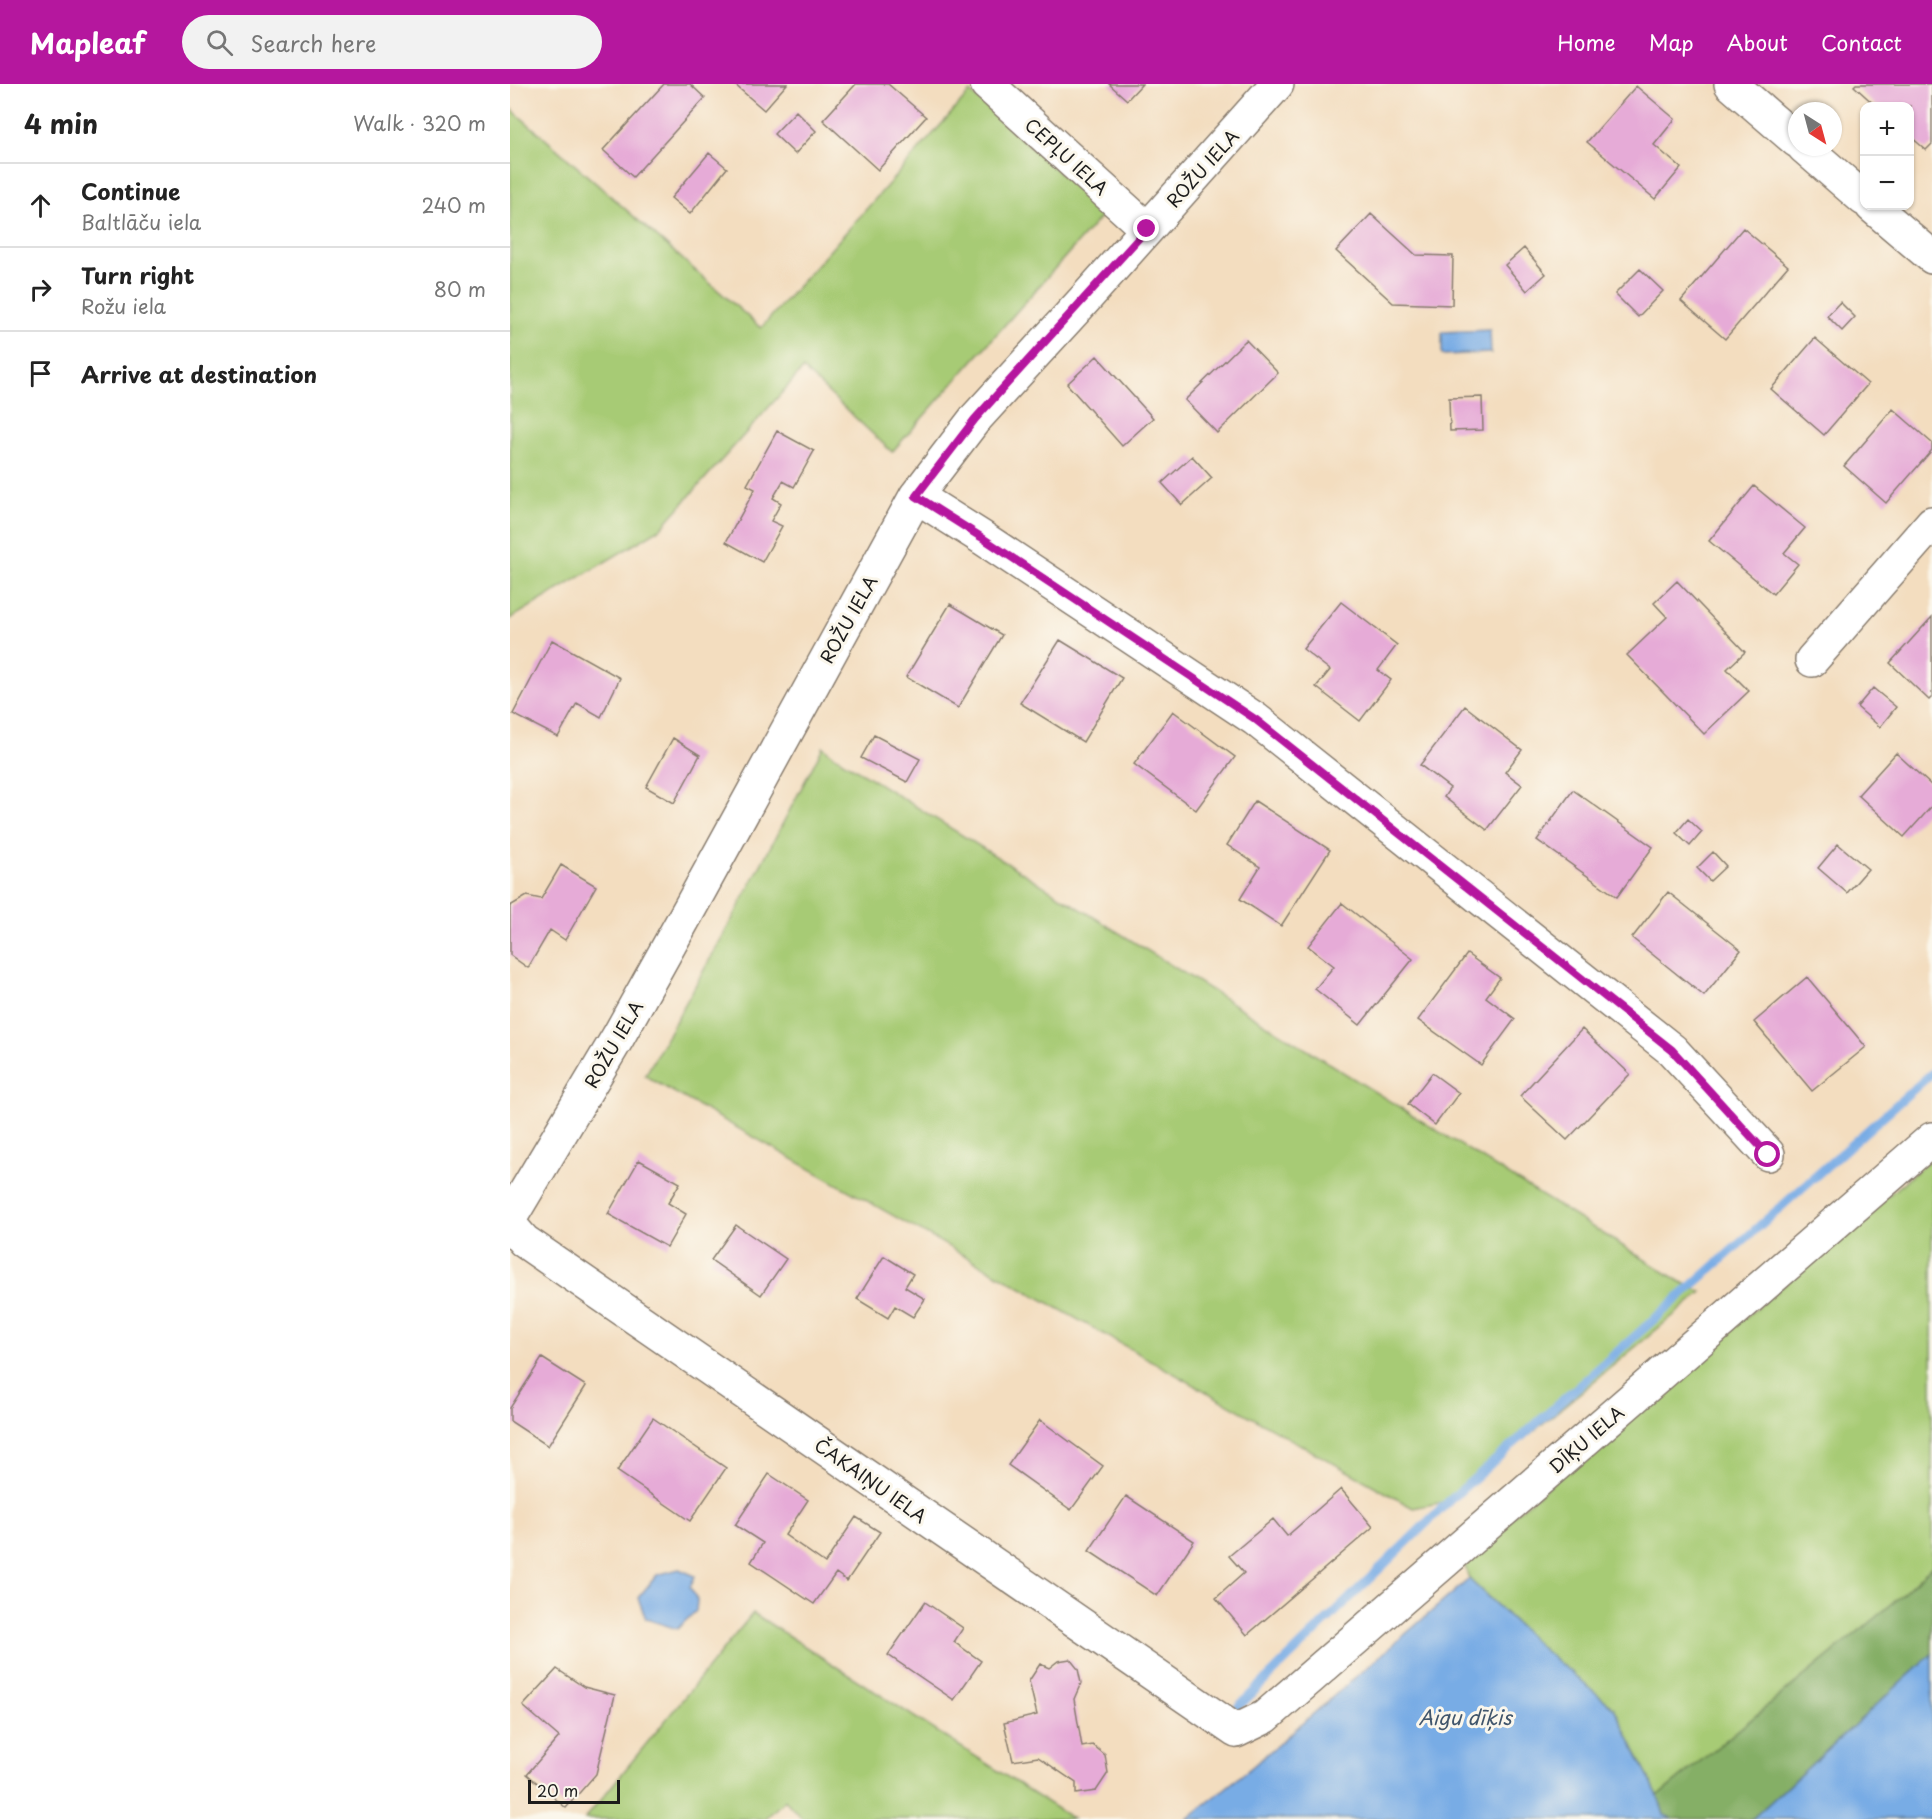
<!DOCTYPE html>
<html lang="en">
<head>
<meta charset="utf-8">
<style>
	body { margin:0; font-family:"Playpen Sans",sans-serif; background:#f2f2f2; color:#222 }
	.controls { position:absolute; right:18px; top:18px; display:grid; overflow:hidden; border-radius:12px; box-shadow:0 2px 4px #0004 }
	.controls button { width:54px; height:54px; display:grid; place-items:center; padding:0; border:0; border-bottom:2px solid #e0e0e0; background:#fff; color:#222; font:30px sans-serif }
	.compass { position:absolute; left:1278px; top:18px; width:54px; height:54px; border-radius:50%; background:#fff; box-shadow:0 2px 4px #0004; rotate:144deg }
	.scale { position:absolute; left:18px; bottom:15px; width:92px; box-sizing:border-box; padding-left:6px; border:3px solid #1c1c1c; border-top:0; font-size:16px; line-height:21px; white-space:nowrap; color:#1c1c1c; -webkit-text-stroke:4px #fbf7ec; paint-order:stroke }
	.stop { position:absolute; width:18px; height:18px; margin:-14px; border:4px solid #b5179e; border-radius:50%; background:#fff }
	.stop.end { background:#b5179e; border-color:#fff; box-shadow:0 2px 6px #0008 }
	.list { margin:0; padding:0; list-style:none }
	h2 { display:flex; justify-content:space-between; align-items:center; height:78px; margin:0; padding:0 24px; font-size:26px }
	h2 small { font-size:20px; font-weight:400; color:#767676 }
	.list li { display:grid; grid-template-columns:39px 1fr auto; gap:18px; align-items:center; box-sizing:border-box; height:84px; padding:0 24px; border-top:2px solid #e0e0e0 }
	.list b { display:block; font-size:22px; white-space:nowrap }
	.list p { margin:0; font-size:20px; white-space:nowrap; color:#767676 }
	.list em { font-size:20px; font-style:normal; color:#767676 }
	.icon { flex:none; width:33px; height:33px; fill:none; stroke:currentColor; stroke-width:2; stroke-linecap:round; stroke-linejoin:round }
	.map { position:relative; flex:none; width:1422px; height:1735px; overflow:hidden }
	header { display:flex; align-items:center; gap:36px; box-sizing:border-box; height:84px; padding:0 30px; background:#b5179e; color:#fff }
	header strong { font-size:28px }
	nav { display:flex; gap:33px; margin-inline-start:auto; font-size:21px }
	.search { width:420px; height:54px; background:#f2f2f2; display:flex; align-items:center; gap:15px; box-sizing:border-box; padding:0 21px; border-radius:33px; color:#767676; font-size:22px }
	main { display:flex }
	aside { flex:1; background:#fff }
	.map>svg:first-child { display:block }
</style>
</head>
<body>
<header>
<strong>Mapleaf</strong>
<div class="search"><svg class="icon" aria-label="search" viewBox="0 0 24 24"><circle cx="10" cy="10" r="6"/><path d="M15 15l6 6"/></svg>Search here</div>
<nav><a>Home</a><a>Map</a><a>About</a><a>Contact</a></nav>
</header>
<main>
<aside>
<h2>4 min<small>Walk · 320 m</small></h2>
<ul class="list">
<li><svg class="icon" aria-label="ahead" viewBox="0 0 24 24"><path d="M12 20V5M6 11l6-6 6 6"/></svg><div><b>Continue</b><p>Baltlāču iela</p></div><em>240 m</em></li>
<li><svg class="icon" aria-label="right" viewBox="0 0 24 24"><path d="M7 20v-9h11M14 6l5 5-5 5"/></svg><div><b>Turn right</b><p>Rožu iela</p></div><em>80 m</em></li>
<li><svg class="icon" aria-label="arrive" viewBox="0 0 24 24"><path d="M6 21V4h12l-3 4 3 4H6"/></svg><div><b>Arrive at destination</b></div></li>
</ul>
</aside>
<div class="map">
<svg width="1422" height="1735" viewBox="0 0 1422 1735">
	<rect width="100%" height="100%" fill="#fbf7ec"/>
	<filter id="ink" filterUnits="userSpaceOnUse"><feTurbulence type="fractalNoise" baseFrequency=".0167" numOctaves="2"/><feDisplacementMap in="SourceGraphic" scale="12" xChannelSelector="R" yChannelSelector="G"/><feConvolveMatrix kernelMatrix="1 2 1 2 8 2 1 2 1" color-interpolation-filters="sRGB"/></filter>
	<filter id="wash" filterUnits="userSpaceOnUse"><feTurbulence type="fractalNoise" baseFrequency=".008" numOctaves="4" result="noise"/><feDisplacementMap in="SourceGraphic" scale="24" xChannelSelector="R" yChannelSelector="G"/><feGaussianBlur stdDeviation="1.35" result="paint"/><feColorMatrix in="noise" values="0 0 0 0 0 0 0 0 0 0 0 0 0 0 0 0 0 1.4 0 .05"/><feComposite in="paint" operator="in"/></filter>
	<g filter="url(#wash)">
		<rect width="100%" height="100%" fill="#f3ddbf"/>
		<path fill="#a7cb75" stroke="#627448" stroke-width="1.5" d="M 460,8 L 594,129 L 382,368 L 293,285 L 150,445 L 0,535 L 0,24 L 251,244 Z
			M 313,663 L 323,671 L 1169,1197 L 1192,1208 L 939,1417 L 903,1424 L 135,992 L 225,830 Z
			M 1422,1074 L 1422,1482 L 1383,1519 L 1148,1712 L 1104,1624 L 1036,1568 L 959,1495 L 953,1475 Z
			M 243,1529 L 563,1735 L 292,1735 L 275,1716 L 255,1735 L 75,1735 Z"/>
		<path fill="#85af66" stroke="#506641" stroke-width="1.5" d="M 1422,1482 L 1422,1570 L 1242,1735 L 1163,1735 L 1154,1731 L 1148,1712 L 1383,1519 Z"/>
		<path fill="#78ace5" stroke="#4a6480" stroke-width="1.5" d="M 980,246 L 981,269 L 932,271 L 932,248 Z
			M 169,1485 L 185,1492 L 180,1503 L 187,1516 L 186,1527 L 167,1545 L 136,1535 L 128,1514 L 147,1491 Z
			M 959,1495 L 1036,1568 L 1104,1624 L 1148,1712 L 1154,1731 L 1163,1735 L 677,1735 L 743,1682 Z
			M 1422,1570 L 1422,1735 L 1242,1735 Z"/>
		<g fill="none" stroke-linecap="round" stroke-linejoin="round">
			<path stroke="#78ace5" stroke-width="9" d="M 728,1623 L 939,1417 L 1422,989"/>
		</g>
		<g id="blocks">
			<path fill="#e6abd7" d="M 154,0 L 180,0 L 195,14 L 123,93 L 93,66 Z
				M 224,0 L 277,0 L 254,26 Z
				M 346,0 L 378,0 L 416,33 L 368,86 L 313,36 Z
				M 599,0 L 632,0 L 617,16 Z
				M 1346,0 L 1422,0 L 1422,60 L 1416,66 L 1400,52 L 1400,22 L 1366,22 L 1344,2 Z
				M 1126,2 L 1165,35 L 1144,61 L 1171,84 L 1145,115 L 1077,58 Z
				M 286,27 L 306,47 L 285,70 L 264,50 Z
				M 199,69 L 217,84 L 180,130 L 161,114 Z
				M 861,130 L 906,171 L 943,172 L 942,221 L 883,219 L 826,167 Z
				M 1233,144 L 1278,182 L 1215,255 L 1171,217 Z
				M 1014,164 L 1036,190 L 1017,207 L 995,181 Z
				M 1130,185 L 1153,207 L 1128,233 L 1105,210 Z
				M 1330,218 L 1345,233 L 1332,247 L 1317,232 Z
				M 1305,254 L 1358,300 L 1314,351 L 1261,305 Z
				M 736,256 L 768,289 L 707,349 L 675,316 Z
				M 587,272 L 643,334 L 612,362 L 557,300 Z
				M 972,313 L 973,346 L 940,347 L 939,314 Z
				M 1383,325 L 1422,359 L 1422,366 L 1376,419 L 1334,382 Z
				M 267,347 L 304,367 L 284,403 L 273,397 L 263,414 L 271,419 L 261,437 L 272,442 L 252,478 L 216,458 L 245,405 L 237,401 Z
				M 682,372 L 702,394 L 672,421 L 652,399 Z
				M 1244,402 L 1295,444 L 1274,469 L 1288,480 L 1263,510 L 1199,457 Z
				M 1167,497 L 1235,568 L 1217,585 L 1239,607 L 1194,650 L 1117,571 L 1157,533 L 1144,519 Z
				M 831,518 L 887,561 L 868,586 L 881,596 L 850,637 L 806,603 L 820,586 L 793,565 Z
				M 440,520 L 492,551 L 448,624 L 396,593 Z
				M 1422,533 L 1422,613 L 1419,616 L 1380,579 Z
				M 42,556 L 110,594 L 91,633 L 67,619 L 48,653 L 3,630 Z
				M 550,556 L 612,594 L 573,658 L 510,619 Z
				M 1363,604 L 1386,623 L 1370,643 L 1347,623 Z
				M 955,622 L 1012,666 L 995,688 L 1012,701 L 977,746 L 934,713 L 940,704 L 910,681 Z
				M 663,627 L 725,673 L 686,726 L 624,680 Z
				M 364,651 L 410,675 L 397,698 L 351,674 Z
				M 163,654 L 190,671 L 164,719 L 136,703 Z
				M 1386,669 L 1422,702 L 1422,722 L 1394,753 L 1348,711 Z
				M 1063,706 L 1143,763 L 1107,813 L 1027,756 Z
				M 745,717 L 820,766 L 771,842 L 730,815 L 750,783 L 717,761 Z
				M 1178,735 L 1192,748 L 1180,762 L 1166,749 Z
				M 1328,760 L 1358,785 L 1337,809 L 1308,784 Z
				M 1203,768 L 1216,782 L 1200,797 L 1187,784 Z
				M 51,781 L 86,802 L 55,856 L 40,846 L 18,884 L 0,871 L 0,822 L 17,812 L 31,815 Z
				M 1158,808 L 1231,866 L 1194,912 L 1122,854 Z
				M 832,819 L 903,875 L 850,941 L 805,905 L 824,882 L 798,862 Z
				M 957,870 L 990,894 L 976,913 L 1005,935 L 971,981 L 908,936 Z
				M 1297,893 L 1356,963 L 1302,1007 L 1244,938 Z
				M 1072,945 L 1120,990 L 1057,1056 L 1010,1012 Z
				M 922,989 L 949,1009 L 925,1041 L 898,1020 Z
				M 129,1076 L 170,1099 L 158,1119 L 176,1130 L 157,1163 L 98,1130 Z
				M 226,1141 L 276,1175 L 251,1211 L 201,1176 Z
				M 374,1172 L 403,1190 L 395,1203 L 415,1215 L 403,1233 L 385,1222 L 378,1234 L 347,1215 Z
				M 32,1274 L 76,1302 L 38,1362 L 0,1337 L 0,1324 Z
				M 143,1334 L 216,1384 L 180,1437 L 107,1387 Z
				M 530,1336 L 593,1382 L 561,1426 L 498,1381 Z
				M 259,1390 L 298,1416 L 275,1451 L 315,1479 L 346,1433 L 370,1448 L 337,1497 L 326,1489 L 304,1520 L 241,1478 L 253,1459 L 225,1441 Z
				M 831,1405 L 863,1443 L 737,1551 L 706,1514 L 734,1489 L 719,1472 L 763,1435 L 777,1452 Z
				M 616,1412 L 684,1457 L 647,1512 L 579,1467 Z
				M 415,1518 L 453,1544 L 444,1558 L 471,1577 L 444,1616 L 378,1571 Z
				M 560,1575 L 568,1585 L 571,1599 L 564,1615 L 572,1663 L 583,1661 L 595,1671 L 598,1689 L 586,1707 L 566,1710 L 566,1699 L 528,1673 L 503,1677 L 494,1639 L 527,1631 L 519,1597 L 530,1580 L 539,1584 L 548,1577 Z
				M 47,1585 L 74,1603 L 105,1611 L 86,1690 L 56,1724 L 17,1690 L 49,1653 L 13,1622 Z"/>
		</g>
	</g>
	<g filter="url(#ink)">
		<use href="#blocks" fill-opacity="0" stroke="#887c6e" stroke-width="1.5"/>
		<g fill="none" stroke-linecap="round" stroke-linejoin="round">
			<g stroke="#887c6e" stroke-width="36">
				<path id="minor" d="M 477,0 L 637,145
					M 1221,0 L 1287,57
					M 1294,63 L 1354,115
					M 1362,122 L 1422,173
					M 406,412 L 471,453 L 745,635 L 1162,966 L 1258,1070
					M 1302,576 L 1422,439
					M 0,1134 L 108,953 L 181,822 L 406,412 L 465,335 L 575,215 L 767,0
					M 0,1141 L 14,1157 L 726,1647 L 755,1633 L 1422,1055"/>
			</g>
			<use href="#minor" stroke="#fff" stroke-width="33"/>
		</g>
	</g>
	<g fill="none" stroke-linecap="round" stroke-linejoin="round" filter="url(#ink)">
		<path stroke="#b5179e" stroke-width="8" d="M 637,145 L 465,335 L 406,412 L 471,453 L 745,635 L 1162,966 L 1258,1071"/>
	</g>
	<g text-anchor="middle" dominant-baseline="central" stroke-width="6" stroke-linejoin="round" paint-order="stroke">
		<g font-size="18" fill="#1c1c1c" stroke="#fbf7ec">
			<text transform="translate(557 72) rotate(42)">CEPĻU IELA</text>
			<text transform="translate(692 84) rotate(-48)">ROŽU IELA</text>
			<text transform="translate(338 535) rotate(-61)">ROŽU IELA</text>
			<text transform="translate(103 960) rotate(-60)">ROŽU IELA</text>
			<text transform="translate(1076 1355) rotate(-41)">DĪĶU IELA</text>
			<text transform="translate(361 1396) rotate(35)">ČAKAIŅU IELA</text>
		</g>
		<g font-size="20" font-style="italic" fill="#41566c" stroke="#fbf7ec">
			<text x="955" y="1633">Aigu dīķis</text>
		</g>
	</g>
</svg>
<div class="controls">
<button>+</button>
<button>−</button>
</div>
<svg class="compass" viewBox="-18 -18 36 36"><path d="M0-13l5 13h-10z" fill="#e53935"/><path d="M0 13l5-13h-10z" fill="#767676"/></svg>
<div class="scale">20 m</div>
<div class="stop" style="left:1258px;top:1071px"></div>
<div class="stop end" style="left:637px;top:145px"></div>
</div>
</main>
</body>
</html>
